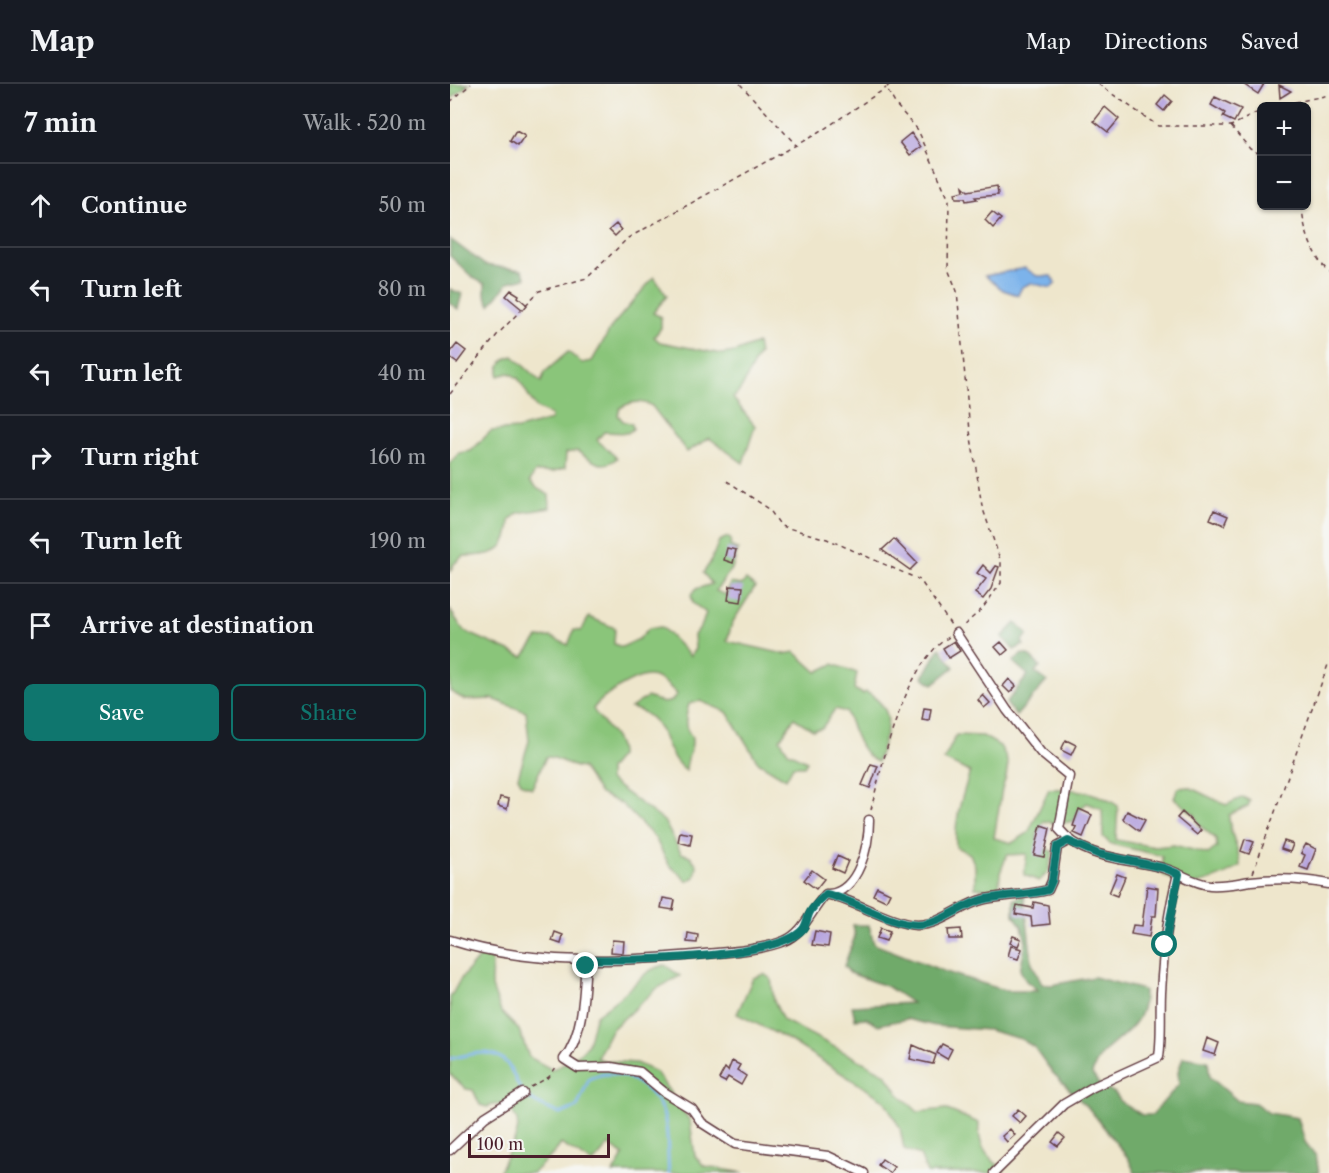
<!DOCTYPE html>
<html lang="en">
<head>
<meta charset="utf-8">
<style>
	body { margin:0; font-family:"Libre Caslon Text",serif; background:#242831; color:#f1f3f6 }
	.controls { position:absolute; right:18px; top:18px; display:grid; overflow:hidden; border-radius:9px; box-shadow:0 2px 4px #0004 }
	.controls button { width:54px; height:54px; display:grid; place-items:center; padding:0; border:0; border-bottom:2px solid #363941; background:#171b24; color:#f1f3f6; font:30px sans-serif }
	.scale { position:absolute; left:18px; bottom:15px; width:142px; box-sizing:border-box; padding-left:6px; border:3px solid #4a1f2b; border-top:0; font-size:16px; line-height:21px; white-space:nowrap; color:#4a1f2b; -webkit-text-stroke:4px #f6f6f2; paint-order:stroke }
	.stop { position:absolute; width:18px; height:18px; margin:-14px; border:4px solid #0f766e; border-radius:50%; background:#fff }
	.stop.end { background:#0f766e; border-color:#fff; box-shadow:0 2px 6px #0008 }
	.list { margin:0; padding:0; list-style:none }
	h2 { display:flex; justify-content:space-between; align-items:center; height:78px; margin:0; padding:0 24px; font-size:26px }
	h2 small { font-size:20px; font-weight:400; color:#9ea1a6 }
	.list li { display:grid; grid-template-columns:39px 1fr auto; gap:18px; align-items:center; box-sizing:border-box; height:84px; padding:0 24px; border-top:2px solid #363941 }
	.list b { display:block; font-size:22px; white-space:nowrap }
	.list em { font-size:20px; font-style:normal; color:#9ea1a6 }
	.actions { display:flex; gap:12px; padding:18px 24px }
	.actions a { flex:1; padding:14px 0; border:2px solid #0f766e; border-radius:9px; text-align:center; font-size:21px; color:#0f766e }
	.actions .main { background:#0f766e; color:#fff }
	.icon { flex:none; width:33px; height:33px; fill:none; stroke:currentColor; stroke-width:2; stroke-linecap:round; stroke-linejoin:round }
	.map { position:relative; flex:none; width:879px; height:1089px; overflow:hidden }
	header { display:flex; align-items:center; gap:36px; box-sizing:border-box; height:84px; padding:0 30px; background:#171b24; border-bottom:2px solid #363941 }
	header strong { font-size:28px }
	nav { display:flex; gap:33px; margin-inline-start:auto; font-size:21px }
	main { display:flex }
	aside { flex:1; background:#171b24 }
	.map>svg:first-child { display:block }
</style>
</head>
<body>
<header>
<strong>Map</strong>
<nav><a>Map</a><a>Directions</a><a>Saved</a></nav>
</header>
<main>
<aside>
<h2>7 min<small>Walk · 520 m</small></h2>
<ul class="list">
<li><svg class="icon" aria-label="ahead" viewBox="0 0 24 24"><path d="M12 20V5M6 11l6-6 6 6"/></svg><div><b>Continue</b></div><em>50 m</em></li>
<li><svg class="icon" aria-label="left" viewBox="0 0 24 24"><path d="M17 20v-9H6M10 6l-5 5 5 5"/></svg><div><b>Turn left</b></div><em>80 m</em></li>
<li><svg class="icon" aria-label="left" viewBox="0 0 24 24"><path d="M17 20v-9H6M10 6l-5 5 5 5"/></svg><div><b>Turn left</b></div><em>40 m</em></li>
<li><svg class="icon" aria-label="right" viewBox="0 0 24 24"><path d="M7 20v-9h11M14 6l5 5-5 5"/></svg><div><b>Turn right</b></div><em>160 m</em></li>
<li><svg class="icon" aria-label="left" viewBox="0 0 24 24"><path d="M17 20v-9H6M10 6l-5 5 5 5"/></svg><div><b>Turn left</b></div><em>190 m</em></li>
<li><svg class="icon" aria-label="arrive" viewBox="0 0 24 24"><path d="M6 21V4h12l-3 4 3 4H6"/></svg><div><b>Arrive at destination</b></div></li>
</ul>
<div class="actions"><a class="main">Save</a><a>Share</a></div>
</aside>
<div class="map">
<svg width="879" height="1089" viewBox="0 0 879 1089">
	<rect width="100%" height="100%" fill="#f6f6f2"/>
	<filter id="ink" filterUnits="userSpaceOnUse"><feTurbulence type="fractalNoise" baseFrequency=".0167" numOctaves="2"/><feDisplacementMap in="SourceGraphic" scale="12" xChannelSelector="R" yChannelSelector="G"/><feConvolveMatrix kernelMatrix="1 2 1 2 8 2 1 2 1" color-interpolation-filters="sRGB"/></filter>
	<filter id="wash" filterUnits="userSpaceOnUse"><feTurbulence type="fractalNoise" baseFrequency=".008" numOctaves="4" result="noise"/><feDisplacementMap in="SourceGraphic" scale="24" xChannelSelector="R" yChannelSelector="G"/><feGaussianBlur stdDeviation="1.35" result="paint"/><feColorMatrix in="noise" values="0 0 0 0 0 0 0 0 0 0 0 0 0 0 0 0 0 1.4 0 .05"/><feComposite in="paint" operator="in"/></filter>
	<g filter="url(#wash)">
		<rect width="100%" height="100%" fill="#eee6cc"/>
		<path fill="#8ac57a" stroke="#6a7252" stroke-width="1.5" d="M 0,0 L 19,0 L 0,16 Z
			M 204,193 L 217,212 L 203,229 L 211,233 L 211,244 L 204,253 L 210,258 L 272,270 L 285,268 L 307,259 L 309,270 C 299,285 295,304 283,314 L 305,342 L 293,379 L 259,354 L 237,368 L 202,322 C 191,316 181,317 170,324 L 168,331 L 173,337 L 182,340 L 183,345 L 177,349 L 154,348 L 147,356 L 167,374 C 153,387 141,376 127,367 L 116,369 L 115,384 L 102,388 L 85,388 L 80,397 L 88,405 L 99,411 L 100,424 L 68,429 L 60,436 C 59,470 41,472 13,472 L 4,480 L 0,489 L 0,379 L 9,369 L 21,367 L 41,347 L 68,345 L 101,336 L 101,331 L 86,324 L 68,294 L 59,289 L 48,292 C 49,280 52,275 63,272 L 91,298 L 95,288 L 118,268 L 132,279 L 142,277 L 162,242 Z
			M 278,453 L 281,456 L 280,462 L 288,466 L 283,482 L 266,507 L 276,511 L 280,499 L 291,501 L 296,496 L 305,503 L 282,539 L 277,557 L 334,570 L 345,568 L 367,588 L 383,580 L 407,589 L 404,605 L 413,610 L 416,608 C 450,627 436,648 427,678 C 409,670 404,646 396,628 L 385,625 L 372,644 L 363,646 L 344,634 L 330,655 L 338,668 L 357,677 L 354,682 L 343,682 L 336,695 L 308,678 L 277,628 L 250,617 L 239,620 C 237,627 234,638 237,645 C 239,650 243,652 242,658 C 242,668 236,674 236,687 C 209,667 220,633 181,624 L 197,613 L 214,619 L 222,617 L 227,610 C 220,603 209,592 199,592 C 184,592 151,613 143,625 C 152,641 171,652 170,672 L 159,685 L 159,696 L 214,737 L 231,769 L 240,772 L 247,781 L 245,793 L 238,797 L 219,781 L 205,754 L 172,720 L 150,710 L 132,684 C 118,683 109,672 96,673 L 82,704 L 72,700 L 68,693 L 79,657 L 76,628 L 43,615 L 15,616 L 0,607 L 0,526 L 14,547 L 73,573 L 88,554 L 101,553 L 118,561 L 124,546 L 131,547 L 139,533 L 165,544 L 164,560 L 172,563 L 189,555 L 199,544 L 212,543 L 240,572 L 245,565 L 244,551 L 252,541 L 256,529 L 243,519 L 241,511 L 246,505 L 262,500 L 253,489 L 260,479 L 269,457 Z
			M 506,651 L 533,652 L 550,662 L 555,671 L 558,680 L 556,693 L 552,705 L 544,754 L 562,759 L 578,749 L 599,705 C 624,704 648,708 668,722 L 666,756 L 705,763 L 724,761 L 758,770 L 767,763 L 766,755 L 749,741 L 745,731 L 724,714 L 728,704 L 739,703 L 776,721 L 793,713 L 800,717 L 798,722 L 779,731 C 778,750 790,762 790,782 C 777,791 751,802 734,800 C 727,799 719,794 712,790 L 712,772 L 661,760 L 653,753 L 652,725 L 637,719 L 629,726 L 624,737 L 607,740 L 594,737 L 587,751 L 588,761 L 603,768 L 598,788 L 589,797 L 574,791 L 577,770 L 557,771 L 550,789 L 549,806 L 525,804 L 525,782 L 520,770 L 506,763 C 504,735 512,713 520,688 L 494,676 Z
			M 32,870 L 42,874 L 41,900 L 51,928 L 69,946 L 79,973 L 101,985 C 108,984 112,981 118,977 C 144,962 137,957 146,931 C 157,923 170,914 180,904 C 193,893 197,885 215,881 L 230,892 L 206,905 L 161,946 L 147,974 L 156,977 L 186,979 L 206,988 L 240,1037 L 245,1072 L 254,1082 L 294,1089 L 163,1089 L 174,1071 L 159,1061 L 143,1079 L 111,1060 C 103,1073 93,1078 83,1089 L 49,1089 C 53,1070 82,1044 59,1025 C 52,1019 45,1020 37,1023 L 30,1021 L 23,1006 L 16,1005 L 0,990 L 0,914 L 10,896 Z
			M 314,890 L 321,895 L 324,917 L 333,936 L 436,990 L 448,1009 L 468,1028 L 495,1025 L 529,1039 C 528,1061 535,1072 553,1085 L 553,1089 L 477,1089 L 470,1071 L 454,1065 L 450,1044 L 434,1016 L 339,956 L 287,930 L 303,894 Z"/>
		<path fill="#6faa6a" stroke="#5c644a" stroke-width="1.5" d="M 0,155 L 35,181 L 72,186 L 76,194 L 59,198 L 40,221 L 35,211 L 35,200 L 23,194 L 0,172 Z
			M 0,205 L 12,210 L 8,225 L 0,219 Z
			M 566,539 L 578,550 L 572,558 L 574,561 L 564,566 L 552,553 Z
			M 490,564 L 504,583 L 483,600 L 473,593 Z
			M 572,570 L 578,571 L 590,582 L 585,588 L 597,597 L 566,632 L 556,619 L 578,591 L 563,578 Z
			M 574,810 L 582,879 L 592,900 L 601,901 L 644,893 L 694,906 C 696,955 652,952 642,990 L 650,1001 L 665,1009 L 672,1019 L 692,1031 L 702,1031 L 729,1000 L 728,988 L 733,973 L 758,977 L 760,993 L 788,1017 L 805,1019 L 819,1029 L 848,1034 L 855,1058 L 866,1072 L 869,1089 L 685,1089 L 678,1074 L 641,1027 L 602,988 L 584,963 L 571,955 L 538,946 L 485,942 L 457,935 L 428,941 L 416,934 L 405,935 L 402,922 L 462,919 L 438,903 L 400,889 L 394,882 L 405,852 L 403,841 L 419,841 L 424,860 L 496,888 L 557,907 L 589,907 L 576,897 L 570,886 L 576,858 L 572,843 L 564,831 L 564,816 Z"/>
		<path fill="#7bb3eb" stroke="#62698b" stroke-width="1.5" d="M 575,184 L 587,192 L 602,192 L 606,199 L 601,204 L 581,199 L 572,203 L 568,211 L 553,206 L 535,192 Z"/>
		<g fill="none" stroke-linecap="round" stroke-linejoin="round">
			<path stroke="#7bb3eb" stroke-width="3" d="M 0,975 C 21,970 46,961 60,984 C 66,993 67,1004 76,1012 C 85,1020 99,1025 110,1030 L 127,1023 L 139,995 C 167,980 205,1001 214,1032 C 219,1049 217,1071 219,1089"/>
		</g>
		<g id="blocks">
			<path fill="#b8a6df" d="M 793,0 L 814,0 L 808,10 Z
				M 829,1 L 841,7 L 830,14 Z
				M 715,11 L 722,17 L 714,27 L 707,21 Z
				M 765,13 L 791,25 L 784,38 L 773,33 L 775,29 L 761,21 Z
				M 655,23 L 669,35 L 658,48 L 644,37 Z
				M 66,47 L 75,52 L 68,62 L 60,57 Z
				M 461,49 L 471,63 L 460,71 L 450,58 Z
				M 513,102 L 518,107 L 547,102 L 548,111 L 525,113 L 527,115 L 516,117 L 515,114 L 506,114 L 505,109 L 514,107 Z
				M 542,128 L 551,135 L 543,144 L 535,136 Z
				M 166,140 L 171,146 L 165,152 L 159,146 Z
				M 61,206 L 69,211 L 68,213 L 77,221 L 73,226 L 56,212 Z
				M 7,260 L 16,267 L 7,279 L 0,274 L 0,269 Z
				M 764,426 L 778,432 L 774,441 L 760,435 Z
				M 444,455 L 467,479 L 460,486 L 432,466 Z
				M 277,464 L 286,466 L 283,479 L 274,476 Z
				M 533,481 L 541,489 L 546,482 L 549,483 L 541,505 L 533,515 L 525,509 L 536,495 L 527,489 Z
				M 280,502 L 293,503 L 291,518 L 278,516 Z
				M 504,557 L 510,567 L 499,574 L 493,564 Z
				M 551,558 L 558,566 L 552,571 L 545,563 Z
				M 559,595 L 566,602 L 560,609 L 553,602 Z
				M 533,611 L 540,619 L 534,624 L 528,616 Z
				M 474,624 L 481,625 L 479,637 L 472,636 Z
				M 616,656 L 626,661 L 621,671 L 611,666 Z
				M 421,680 L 428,682 L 420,704 L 412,701 Z
				M 50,713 L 59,715 L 57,725 L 48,722 Z
				M 629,725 L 642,731 L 633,753 L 624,749 L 627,743 L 623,742 Z
				M 677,727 L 695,736 L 689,747 L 673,735 Z
				M 732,728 L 751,746 L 747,751 L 727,734 Z
				M 591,741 L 600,744 L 594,773 L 584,771 Z
				M 230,748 L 242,750 L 240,761 L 228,758 Z
				M 795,755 L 804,758 L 799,770 L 791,767 Z
				M 834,757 L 843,760 L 840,768 L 831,765 Z
				M 856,760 L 866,765 L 858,786 L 850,783 L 855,771 L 851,769 Z
				M 387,772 L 398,777 L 393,789 L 382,784 Z
				M 362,786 L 374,795 L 366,805 L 354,796 Z
				M 667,790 L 675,793 L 667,812 L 659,809 Z
				M 697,802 L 708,804 L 706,832 L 702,832 L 699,853 L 681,850 L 683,841 L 692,842 Z
				M 427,803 L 440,809 L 436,817 L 423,811 Z
				M 213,814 L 225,816 L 223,826 L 211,824 Z
				M 584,818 L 598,821 L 600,840 L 582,842 L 581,833 L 565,830 L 567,821 L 583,824 Z
				M 431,844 L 440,847 L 436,857 L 427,854 Z
				M 511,845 L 512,855 L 499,855 L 498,846 Z
				M 365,847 L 380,850 L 378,863 L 362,861 Z
				M 105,848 L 113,851 L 111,860 L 102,857 Z
				M 238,849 L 248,851 L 247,859 L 237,858 Z
				M 563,852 L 571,855 L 568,862 L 560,859 Z
				M 162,856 L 174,857 L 173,869 L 161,868 Z
				M 561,862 L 572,865 L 568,875 L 558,872 Z
				M 757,954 L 769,959 L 765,971 L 753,967 Z
				M 492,960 L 502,965 L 497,975 L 487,969 Z
				M 463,961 L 486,971 L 483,980 L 460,975 Z
				M 282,977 L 290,981 L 287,986 L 296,992 L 291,1001 L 278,993 L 275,998 L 269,995 L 275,984 L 278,987 Z
				M 568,1025 L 576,1032 L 570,1039 L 562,1032 Z
				M 560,1045 L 565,1051 L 557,1058 L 552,1052 Z
				M 609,1049 L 615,1054 L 608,1062 L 602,1058 Z
				M 432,1075 L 444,1083 L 440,1089 L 428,1081 Z"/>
		</g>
	</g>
	<g filter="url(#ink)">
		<use href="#blocks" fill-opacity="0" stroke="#633d43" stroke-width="1.5"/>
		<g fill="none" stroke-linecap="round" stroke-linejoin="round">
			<g stroke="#633d43" stroke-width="11">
				<path id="street" d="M 506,549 L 557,626 L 591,669 L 619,692 L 609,745 C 634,776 677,774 713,784 C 729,788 744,800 760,801 C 775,802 787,799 801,797 C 826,794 854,795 879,800
					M 379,810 C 409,807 419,761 419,736
					M 0,856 C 80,882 171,878 254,870 C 278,868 312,866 334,857 C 354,849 361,826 376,810 C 404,816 441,840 467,841 C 492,841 511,820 535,815 C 556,811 577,811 598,806 L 602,797 L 607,763 L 618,757
					M 136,875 C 134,906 134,950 114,975 L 128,984 L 161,983 L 190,988 L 214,1008 L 242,1025 L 252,1039 L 285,1060 L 378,1072 L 414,1089
					M 0,1066 L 35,1033 L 73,1009
					M 544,1089 L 614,1020 L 643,1003 L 709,973 C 712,951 710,931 711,909 C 713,869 718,828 728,790"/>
			</g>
			<path stroke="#633d43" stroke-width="1.5" stroke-dasharray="4.5 4.5" stroke-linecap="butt" d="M 290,0 L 346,61
				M 440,0 L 436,4 L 446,21 L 468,46 L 499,116 L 498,185 L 507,207 L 520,347 L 532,422 L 551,478 L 551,499 L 532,525 L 512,543
				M 648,0 L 708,42 L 781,42 L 812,26
				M 0,18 L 21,0
				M 827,22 L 879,11
				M 781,42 L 800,65 L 812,71
				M 852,122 C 853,144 862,172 879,188
				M 0,310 L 47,251 L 89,207 L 137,194 L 178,154 L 368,49 L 436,4
				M 277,397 L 319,425 L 331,442 L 377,455 L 470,496 L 501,541
				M 421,726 C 432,679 455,579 499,553
				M 803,789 L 879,578
				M 81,1003 L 99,993 L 107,982"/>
			<use href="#street" stroke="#fff" stroke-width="8"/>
		</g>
	</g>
	<g fill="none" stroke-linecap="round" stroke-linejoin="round" filter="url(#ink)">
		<path stroke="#0f766e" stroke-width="8" d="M 136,882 L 136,875 C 177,877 328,875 353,845 C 357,840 357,833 360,828 C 364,821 371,816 376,810 C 404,816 441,841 467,841 C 492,841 511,820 535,815 C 556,811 577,811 598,806 L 602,797 L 607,763 L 618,757 L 648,770 L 714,784 L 729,790 L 715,861"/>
	</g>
</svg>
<div class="controls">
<button>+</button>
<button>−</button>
</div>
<div class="scale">100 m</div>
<div class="stop" style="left:715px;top:861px"></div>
<div class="stop end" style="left:136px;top:882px"></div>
</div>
</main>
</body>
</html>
